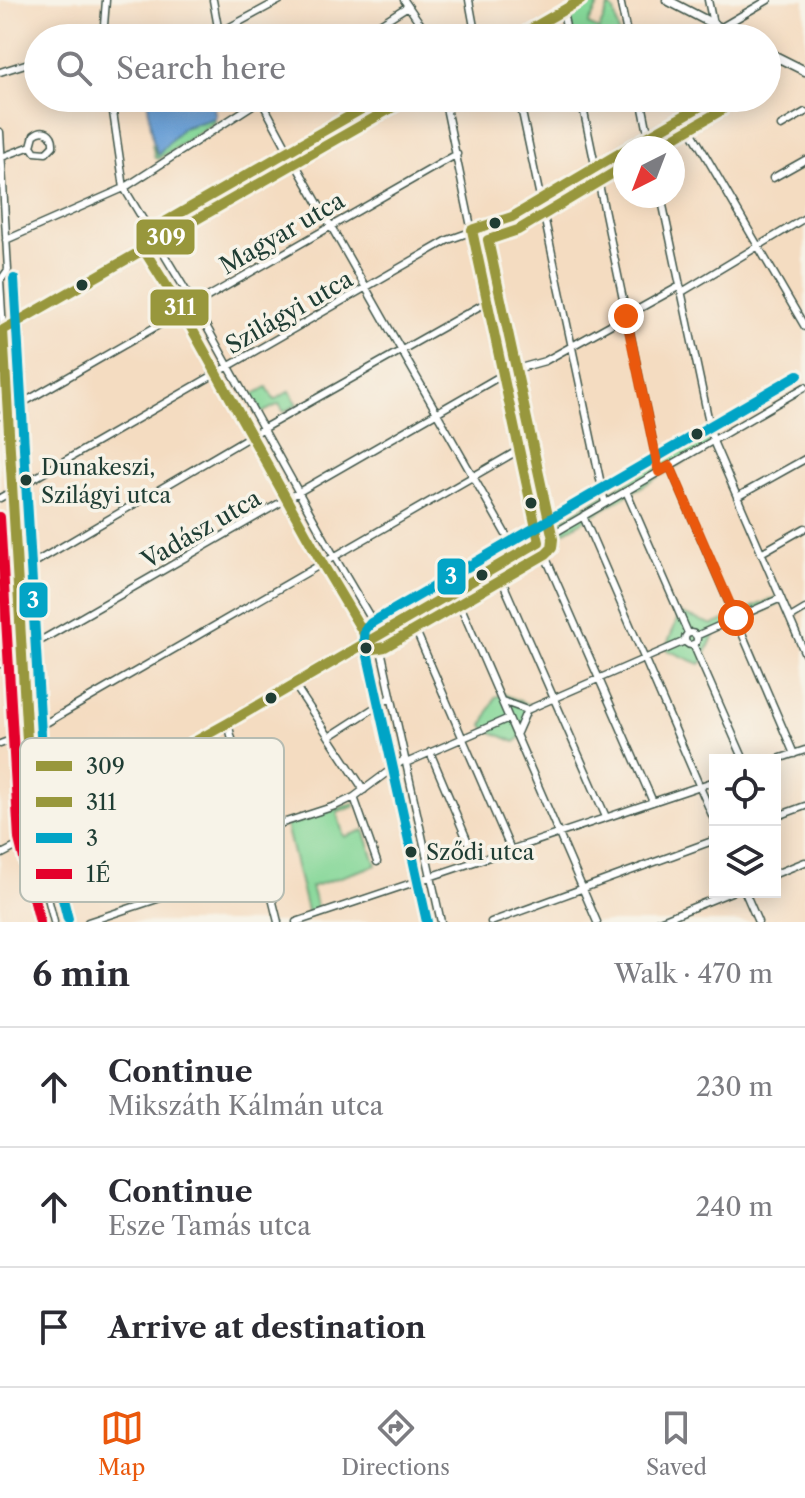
<!DOCTYPE html>
<html lang="en">
<head>
<meta charset="utf-8">
<style>
	body { margin:0; font-family:"Libre Caslon Text",serif; background:#f7f7f7; color:#2b2b33 }
	.controls { position:absolute; right:24px; bottom:24px; display:grid; overflow:hidden; border-radius:0px; box-shadow:0 4px 20px #0003 }
	.controls button { width:72px; height:72px; display:grid; place-items:center; padding:0; border:0; border-bottom:2px solid #e1e1e2; background:#fff; color:#2b2b33; font:40px sans-serif }
	.compass { position:absolute; left:613px; top:136px; width:72px; height:72px; border-radius:50%; background:#fff; box-shadow:0 4px 20px #0003; rotate:222deg }
	.stop { position:absolute; width:24px; height:24px; margin:-18px; border:6px solid #ea580c; border-radius:50%; background:#fff }
	.stop.end { background:#ea580c; border-color:#fff; box-shadow:0 2px 8px #0008 }
	.list { margin:0; padding:0; list-style:none }
	h2 { display:flex; justify-content:space-between; align-items:center; height:104px; margin:0; padding:0 32px; font-size:34px }
	h2 small { font-size:26px; font-weight:400; color:#7c7c81 }
	.list li { display:grid; grid-template-columns:52px 1fr auto; gap:24px; align-items:center; box-sizing:border-box; height:120px; padding:0 32px; border-top:2px solid #e1e1e2 }
	.list b { display:block; font-size:30px; white-space:nowrap }
	.list p { margin:0; font-size:26px; white-space:nowrap; color:#7c7c81 }
	.list em { font-size:26px; font-style:normal; color:#7c7c81 }
	.icon { flex:none; width:44px; height:44px; fill:none; stroke:currentColor; stroke-width:2; stroke-linecap:round; stroke-linejoin:round }
	.map { position:relative; flex:none; width:805px; height:922px; overflow:hidden }
	.search { position:absolute; background:#fff; box-shadow:0 4px 20px #0003; left:24px; right:24px; top:24px; height:88px; display:flex; align-items:center; gap:20px; box-sizing:border-box; padding:0 28px; border-radius:44px; color:#7c7c81; font-size:30px }
	.sheet { height:464px; background:#fff }
	nav { display:flex; justify-content:space-around; align-items:center; box-sizing:border-box; height:112px; border-top:2px solid #e1e1e2; background:#fff; font-size:22px; color:#7c7c81 }
	nav a { display:grid; justify-items:center; gap:4px }
	nav .on { color:#ea580c }
	.map>svg:first-child { display:block }
</style>
</head>
<body>
<div class="map">
<svg width="805" height="922" viewBox="0 0 805 922">
	<rect width="100%" height="100%" fill="#f7f3e8"/>
	<filter id="ink" filterUnits="userSpaceOnUse"><feTurbulence type="fractalNoise" baseFrequency=".0125" numOctaves="2"/><feDisplacementMap in="SourceGraphic" scale="16" xChannelSelector="R" yChannelSelector="G"/><feConvolveMatrix kernelMatrix="1 2 1 2 8 2 1 2 1" color-interpolation-filters="sRGB"/></filter>
	<filter id="wash" filterUnits="userSpaceOnUse"><feTurbulence type="fractalNoise" baseFrequency=".006" numOctaves="4" result="noise"/><feDisplacementMap in="SourceGraphic" scale="32" xChannelSelector="R" yChannelSelector="G"/><feGaussianBlur stdDeviation="1.8" result="paint"/><feColorMatrix in="noise" values="0 0 0 0 0 0 0 0 0 0 0 0 0 0 0 0 0 1.4 0 .05"/><feComposite in="paint" operator="in"/></filter>
	<g filter="url(#wash)">
		<rect width="100%" height="100%" fill="#f4dcc1"/>
		<path fill="#85d798" stroke="#528a66" stroke-width="2" d="M 587,0 L 600,2 L 588,25 L 599,30 L 609,6 L 614,11 L 620,38 L 574,38 L 568,11 Z
			M 215,118 L 215,122 L 158,159 L 155,158 L 152,144 L 157,154 L 182,128 Z
			M 267,387 L 274,400 L 290,391 L 297,405 L 284,412 L 279,404 L 260,414 L 251,396 Z
			M 707,434 L 711,446 L 545,543 L 542,531 Z
			M 776,597 L 780,604 L 715,632 L 702,662 L 700,664 L 667,650 L 666,647 L 679,615 L 682,614 L 713,625 Z
			M 503,694 L 529,705 C 531,716 525,736 515,742 L 487,730 L 483,725 L 495,697 Z
			M 354,803 L 355,806 L 337,813 L 344,837 L 364,830 L 376,865 L 311,887 L 318,911 L 308,915 L 286,825 L 292,824 Z"/>
		<path fill="#689ed5" stroke="#446e84" stroke-width="2" d="M 147,98 L 215,98 L 217,102 L 215,104 L 214,110 L 216,114 L 215,118 L 182,128 L 158,155 L 153,141 Z"/>
	</g>
	<g filter="url(#ink)">
		<g fill="none" stroke-linecap="round" stroke-linejoin="round">
			<g stroke="#3f5549" stroke-width="9">
				<path id="street" d="M 213,0 L 219,33 L 222,38
					M 404,0 L 430,38
					M 469,0 L 476,38
					M 620,0 L 628,38
					M 708,0 L 713,24
					M 563,11 L 568,38
					M 103,38 L 106,0
					M 148,38 L 219,33 L 280,0
					M 358,38 L 408,6
					M 515,38 L 581,0
					M 703,38 L 768,0
					M 767,67 L 781,59
					M 0,72 L 38,60
					M 111,98 L 124,188 L 194,304 L 334,556 L 376,627 L 441,922
					M 260,98 L 295,163 L 517,554
					M 444,98 L 502,375 L 539,542 L 653,802
					M 519,98 L 605,503
					M 581,98 L 659,472
					M 641,98 L 651,148
					M 683,117 L 805,327
					M 781,126 L 805,112
					M 0,132 L 8,270 L 0,281
					M 628,148 L 715,98
					M 2,157 L 31,146 L 35,152 L 46,153 L 53,146 C 54,133 44,127 34,135 L 31,146
					M 773,178 L 805,160
					M 661,196 L 713,441 L 805,654
					M 6,240 L 124,188 L 262,99
					M 0,280 L 33,838 L 54,922
					M 682,292 L 805,218
					M 0,332 L 409,98
					M 502,373 L 545,361 L 680,286
					M 0,416 L 457,154
					M 670,466 L 794,754
					M 626,491 L 688,633
					M 737,497 L 805,459
					M 0,498 L 448,240 L 512,217 L 625,150
					M 583,516 L 715,822
					M 761,553 L 805,528
					M 496,567 L 606,817
					M 0,583 L 264,428 L 487,302
					M 454,591 L 597,922
					M 410,617 L 511,850
					M 790,618 L 805,609
					M685 639a6 6 0 1 1 12 0a6 6 0 1 1-12 0Z
					M 696,636 L 781,598
					M 693,644 L 744,760
					M 0,664 L 502,375
					M 294,684 L 364,790
					M 502,701 L 527,710 L 516,735
					M 527,710 L 685,641
					M 228,723 L 278,922
					M 329,737 L 391,697
					M 0,744 L 27,734 L 519,450
					M 430,752 L 476,861
					M 775,760 L 805,750
					M 406,763 L 509,718
					M 354,797 L 377,862
					M 775,817 L 805,806
					M 32,826 L 39,827 L 45,825 L 228,723 L 805,387
					M 255,832 L 335,806 L 354,797 L 405,759
					M 0,855 L 33,838
					M 42,873 L 248,803
					M 775,874 L 805,862
					M 745,892 L 758,922
					M 88,922 L 263,864
					M 296,922 L 715,781
					M 491,922 L 715,840
					M 657,922 L 731,892"/>
			</g>
			<g stroke="#3f5549" stroke-width="11">
				<path id="secondary" d="M 667,0 L 740,38
					M 767,52 L 805,71"/>
			</g>
			<use href="#street" stroke="#fff" stroke-width="6"/>
			<use href="#secondary" stroke="#fff" stroke-width="8"/>
			<g stroke="#f7f3e8" stroke-width="16">
				<path id="bus-1" d="M 515,38 L 581,0
					M 409,98 L 3,330 L 32,826 L 39,827 L 45,825 L 228,723 L 539,542 L 472,230 L 512,217 L 625,150
					M 628,148 L 715,98"/>
			</g>
			<g stroke="#f7f3e8" stroke-width="16">
				<path id="bus-2" d="M 381,98 L 149,231 C 142,236 140,243 144,250 L 182,311 L 322,563 L 363,632 L 367,643 L 374,649 L 385,647 L 546,554 L 552,548 L 553,539 L 488,240 L 518,230 L 625,166
					M 656,148 L 722,110"/>
			</g>
			<g stroke="#f7f3e8" stroke-width="16">
				<path id="bus-3" d="M 14,279 L 47,836 L 68,919
					M 427,922 L 364,638 L 365,630 L 371,623 L 798,375"/>
			</g>
			<g stroke="#f7f3e8" stroke-width="16">
				<path id="bus-4" d="M 0,517 L 19,839 L 40,922"/>
			</g>
			<use href="#bus-1" stroke="#98973c" stroke-width="10"/>
			<use href="#bus-2" stroke="#98973c" stroke-width="10"/>
			<use href="#bus-3" stroke="#02a4c6" stroke-width="10"/>
			<use href="#bus-4" stroke="#e4002b" stroke-width="10"/>
		</g>
	</g>
	<g fill="none" stroke-linecap="round" stroke-linejoin="round" filter="url(#ink)">
		<path stroke="#ea580c" stroke-width="10" d="M 626,316 L 659,472 L 670,466 L 736,618"/>
	</g>
	<g fill="#1f3d34" stroke="#f7f3e8" stroke-width="3">
		<circle cx="495" cy="223" r="7"/>
		<circle cx="82" cy="285" r="7"/>
		<circle cx="697" cy="434" r="7"/>
		<circle cx="26" cy="480" r="7"/>
		<circle cx="531" cy="503" r="7"/>
		<circle cx="482" cy="575" r="7"/>
		<circle cx="366" cy="648" r="7"/>
		<circle cx="271" cy="698" r="7"/>
		<circle cx="411" cy="852" r="7"/>
	</g>
	<g text-anchor="middle" dominant-baseline="central" stroke-width="7" stroke-linejoin="round" paint-order="stroke">
		<g font-size="22" fill="#1f3d34" stroke="#f7f3e8" text-anchor="start">
			<text x="41" y="467">Dunakeszi,<tspan x="41" dy="28">Szilágyi utca</tspan></text>
			<text x="426" y="852">Sződi utca</text>
		</g>
		<g font-size="24" fill="#1f3d34" stroke="#f7f3e8">
			<text transform="translate(282 233) rotate(-30)">Magyar utca</text>
			<text transform="translate(289 312) rotate(-30)">Szilágyi utca</text>
			<text transform="translate(201 529) rotate(-30)">Vadász utca</text>
		</g>
	</g>
	<rect x="20" y="738" width="264" height="164" rx="12" fill="#f7f3e8" stroke="#b6bcb2" stroke-width="2"/>
	<rect x="36" y="761" width="36" height="10" fill="#98973c"/>
	<rect x="36" y="797" width="36" height="10" fill="#98973c"/>
	<rect x="36" y="833" width="36" height="10" fill="#02a4c6"/>
	<rect x="36" y="869" width="36" height="10" fill="#e4002b"/>
	<g font-size="22" fill="#1f3d34">
		<text x="86" y="774">309</text>
		<text x="86" y="810">311</text>
		<text x="86" y="846">3</text>
		<text x="86" y="882">1É</text>
	</g>
	<g stroke="#f7f3e8" stroke-width="3">
		<rect x="135" y="218" width="61" height="38" rx="8" fill="#98973c"/>
		<rect x="149" y="288" width="61" height="39" rx="8" fill="#98973c"/>
		<rect x="436" y="557" width="31" height="39" rx="8" fill="#02a4c6"/>
		<rect x="18" y="581" width="31" height="38" rx="8" fill="#02a4c6"/>
	</g>
	<g font-size="22" text-anchor="middle" font-weight="bold" fill="#fff">
		<text x="166" y="245">309</text>
		<text x="180" y="315">311</text>
		<text x="451" y="584">3</text>
		<text x="33" y="608">3</text>
	</g>
</svg>
<div class="controls">
<button><svg class="icon" aria-label="locate" viewBox="0 0 24 24"><circle cx="12" cy="12" r="6"/><path d="M12 2v4M12 18v4M2 12h4M18 12h4"/></svg></button>
<button><svg class="icon" aria-label="layers" viewBox="0 0 24 24"><path d="M12 4l9 5-9 5-9-5zM3 14l9 5 9-5"/></svg></button>
</div>
<svg class="compass" viewBox="-18 -18 36 36"><path d="M0-13l5 13h-10z" fill="#e53935"/><path d="M0 13l5-13h-10z" fill="#7c7c81"/></svg>
<div class="stop" style="left:736px;top:618px"></div>
<div class="stop end" style="left:626px;top:316px"></div>
<div class="search"><svg class="icon" aria-label="search" viewBox="0 0 24 24"><circle cx="10" cy="10" r="6"/><path d="M15 15l6 6"/></svg>Search here</div>
</div>
<section class="sheet">
<h2>6 min<small>Walk · 470 m</small></h2>
<ul class="list">
<li><svg class="icon" aria-label="ahead" viewBox="0 0 24 24"><path d="M12 20V5M6 11l6-6 6 6"/></svg><div><b>Continue</b><p>Mikszáth Kálmán utca</p></div><em>230 m</em></li>
<li><svg class="icon" aria-label="ahead" viewBox="0 0 24 24"><path d="M12 20V5M6 11l6-6 6 6"/></svg><div><b>Continue</b><p>Esze Tamás utca</p></div><em>240 m</em></li>
<li><svg class="icon" aria-label="arrive" viewBox="0 0 24 24"><path d="M6 21V4h12l-3 4 3 4H6"/></svg><div><b>Arrive at destination</b></div></li>
</ul>
</section>
<nav>
<a class="on"><svg class="icon" aria-label="map" viewBox="0 0 24 24"><path d="M3 6l6-2 6 2 6-2v14l-6 2-6-2-6 2zM9 4v14M15 6v14"/></svg>Map</a>
<a><svg class="icon" aria-label="directions" viewBox="0 0 24 24"><path d="M12 3l9 9-9 9-9-9zM9 14v-3h6M13 9l2 2-2 2"/></svg>Directions</a>
<a><svg class="icon" aria-label="saved" viewBox="0 0 24 24"><path d="M7 4h10v16l-5-4-5 4z"/></svg>Saved</a>
</nav>
</body>
</html>
